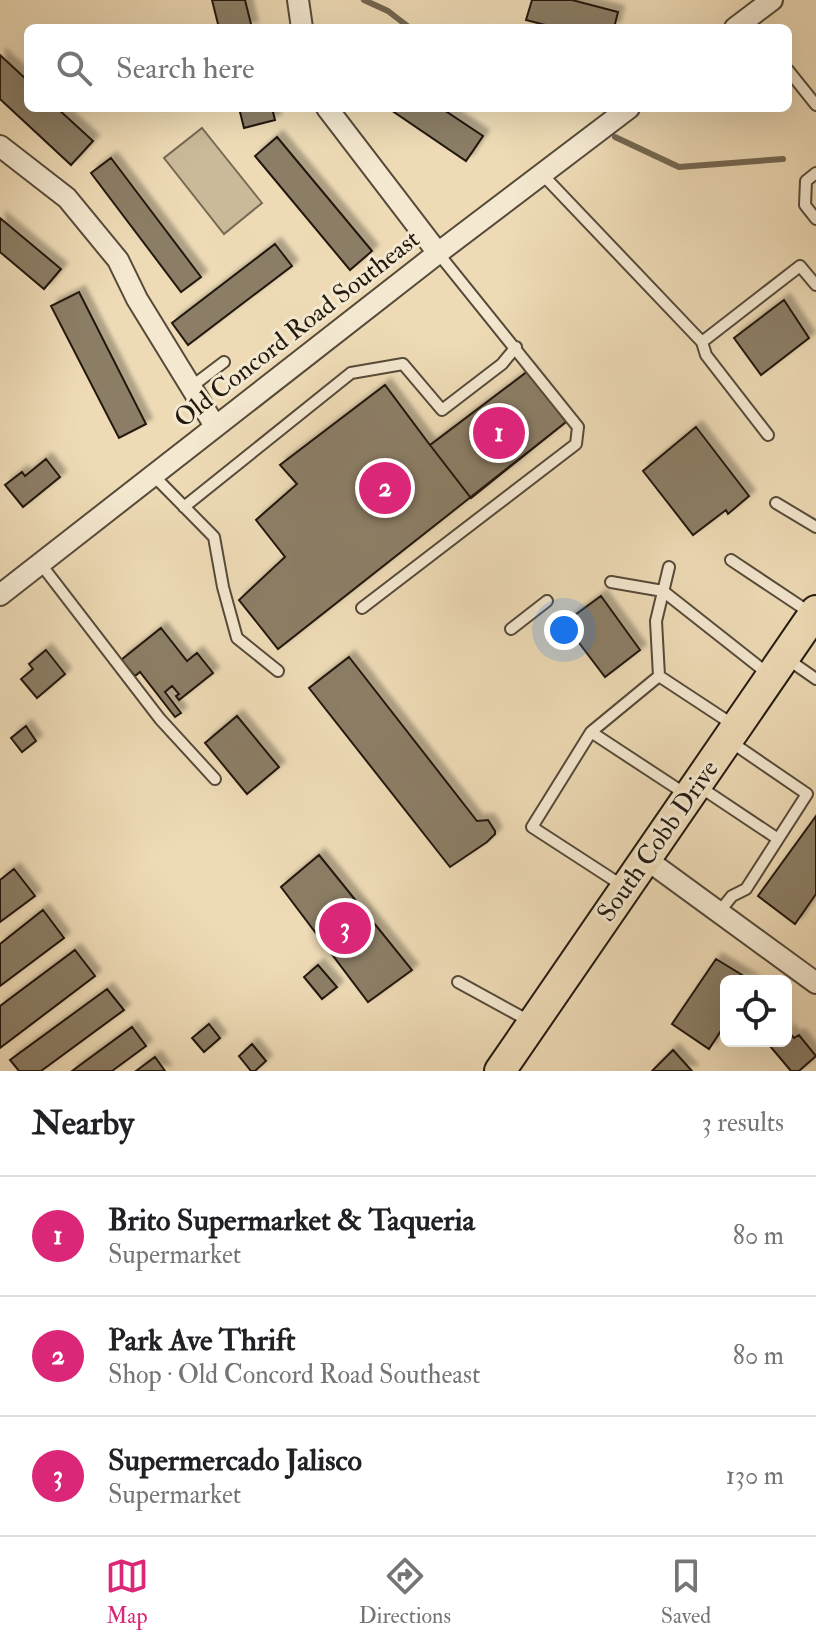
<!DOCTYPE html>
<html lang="en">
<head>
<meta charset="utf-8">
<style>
	body { margin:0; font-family:"IM FELL Double Pica",serif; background:#f2f2f2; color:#202124 }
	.controls { position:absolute; right:24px; bottom:24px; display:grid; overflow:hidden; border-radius:12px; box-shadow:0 8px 32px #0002 }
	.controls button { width:72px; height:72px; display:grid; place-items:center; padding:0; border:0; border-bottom:2px solid #e0e0e0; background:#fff; color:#202124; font:40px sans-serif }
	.you { position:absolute; left:564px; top:630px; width:28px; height:28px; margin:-20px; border:6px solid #fff; border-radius:50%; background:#1a73e8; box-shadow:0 0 0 12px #1a73e833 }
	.badge { display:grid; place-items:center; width:52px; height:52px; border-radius:50%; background:#db2777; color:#fff; font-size:26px; font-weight:700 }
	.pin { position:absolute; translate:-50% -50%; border:4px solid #fff; box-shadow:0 2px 8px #0006 }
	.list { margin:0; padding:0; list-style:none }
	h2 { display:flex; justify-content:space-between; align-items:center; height:104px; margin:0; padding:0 32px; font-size:34px }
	h2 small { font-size:26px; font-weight:400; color:#757577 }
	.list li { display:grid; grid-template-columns:52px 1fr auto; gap:24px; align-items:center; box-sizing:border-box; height:120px; padding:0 32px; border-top:2px solid #e0e0e0 }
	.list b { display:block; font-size:30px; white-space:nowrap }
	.list p { margin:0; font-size:26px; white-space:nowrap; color:#757577 }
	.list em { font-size:26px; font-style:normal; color:#757577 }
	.icon { flex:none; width:44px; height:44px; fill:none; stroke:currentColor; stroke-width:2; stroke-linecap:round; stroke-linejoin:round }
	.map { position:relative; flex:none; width:816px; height:1071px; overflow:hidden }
	.search { position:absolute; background:#fff; box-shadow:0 8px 32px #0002; left:24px; right:24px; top:24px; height:88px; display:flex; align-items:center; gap:20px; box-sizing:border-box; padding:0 28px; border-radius:12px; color:#757577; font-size:30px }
	.sheet { height:464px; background:#fff }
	nav { display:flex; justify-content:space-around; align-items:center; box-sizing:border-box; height:112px; border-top:2px solid #e0e0e0; background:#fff; font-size:22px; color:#757577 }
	nav a { display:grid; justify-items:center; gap:4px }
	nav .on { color:#db2777 }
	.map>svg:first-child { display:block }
</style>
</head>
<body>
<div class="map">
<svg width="816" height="1071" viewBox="0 0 816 1071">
	<defs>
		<filter id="shadow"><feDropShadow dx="6" dy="-6" stdDeviation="2" flood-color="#0004"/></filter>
	</defs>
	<rect width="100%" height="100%" fill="#eedbb6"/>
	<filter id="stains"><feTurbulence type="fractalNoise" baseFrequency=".0025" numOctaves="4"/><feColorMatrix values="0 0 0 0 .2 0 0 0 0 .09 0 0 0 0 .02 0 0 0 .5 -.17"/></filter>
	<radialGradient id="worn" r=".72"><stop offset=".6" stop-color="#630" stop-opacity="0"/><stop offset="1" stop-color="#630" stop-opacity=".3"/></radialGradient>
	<path fill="#cbba9a" stroke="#766a54" stroke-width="2" d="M 202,128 L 262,203 L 224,234 L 164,158 Z"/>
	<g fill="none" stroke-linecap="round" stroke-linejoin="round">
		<path stroke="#736651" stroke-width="6" d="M 364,0 L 388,11 L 410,28
			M 568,108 L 576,109
			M 615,137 L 679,167 L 783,159"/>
	</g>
	<path fill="#8c7e66" stroke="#22190f" stroke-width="2" filter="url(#shadow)" d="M 212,0 L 245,0 L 252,28 L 219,28 Z
		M 532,0 L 572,0 L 618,12 L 614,28 L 557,28 L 526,20 Z
		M 0,55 L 28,81 L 28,108 L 57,108 L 93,141 L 71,165 L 0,99 Z
		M 239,108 L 272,108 L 275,120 L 244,128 Z
		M 388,108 L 441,108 L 483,136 L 466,161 Z
		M 277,137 L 372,251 L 350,270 L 255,156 Z
		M 111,158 L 201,277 L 181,292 L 91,173 Z
		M 0,218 L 61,269 L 44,289 L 0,252 Z
		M 275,244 L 292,266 L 188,345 L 172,323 Z
		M 79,292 L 146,424 L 119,438 L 51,306 Z
		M 784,300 L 809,338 L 761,375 L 734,338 Z
		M 528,371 L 566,422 L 278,649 L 239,600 L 285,557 L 256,520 L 297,484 L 280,465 L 385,385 L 430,445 Z
		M 528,371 L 566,422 L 471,498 L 430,445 Z
		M 696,427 L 749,496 L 728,514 L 726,510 L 693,535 L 643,471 Z
		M 46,459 L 60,477 L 23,507 L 5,485 L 22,472 L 25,476 Z
		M 601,596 L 640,650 L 605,677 L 564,623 Z
		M 161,628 L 187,661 L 197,653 L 213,673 L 179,700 L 176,696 L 179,694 L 172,686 L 165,692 L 181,713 L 175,717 L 140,672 L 135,676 L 121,660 Z
		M 46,650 L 65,674 L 37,698 L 21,679 L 33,669 L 29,664 Z
		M 349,657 L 477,821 L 488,820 L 495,831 L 495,834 L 487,842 L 450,867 L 309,688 Z
		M 237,716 L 279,767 L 247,794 L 205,743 Z
		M 26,726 L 36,741 L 22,752 L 11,738 Z
		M 816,816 L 816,894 L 795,924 L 758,896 Z
		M 319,855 L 412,970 L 368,1002 L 281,887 Z
		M 14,869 L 35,896 L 0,922 L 0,880 Z
		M 43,910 L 64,938 L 0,986 L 0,944 Z
		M 75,950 L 95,976 L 0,1048 L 0,1006 Z
		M 716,959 L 752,981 L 726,981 L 726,1023 L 709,1049 L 672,1024 Z
		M 318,965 L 337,987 L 322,999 L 304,977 Z
		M 107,989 L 124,1010 L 41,1071 L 19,1071 L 10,1060 Z
		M 209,1024 L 220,1038 L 204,1052 L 192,1038 Z
		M 132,1027 L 146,1046 L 112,1071 L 72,1071 Z
		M 787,1030 L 794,1038 L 799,1035 L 816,1056 L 799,1071 L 791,1071 L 769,1045 L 774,1041 L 786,1041 Z
		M 252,1044 L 266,1061 L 255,1071 L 251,1071 L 239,1056 Z
		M 673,1050 L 692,1071 L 652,1071 Z
		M 155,1057 L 165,1071 L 136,1071 Z"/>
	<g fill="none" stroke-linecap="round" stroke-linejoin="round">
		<g stroke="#554a39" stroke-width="14">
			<path id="lane" d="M 788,70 L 816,105
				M 816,173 L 806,181 L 805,205 L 816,219
				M 542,174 L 702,342 L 706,355 L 768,435
				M 702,342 L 800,266 L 816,285
				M 191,387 L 224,362
				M 153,475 L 214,537 L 223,587 L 237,638 L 278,671
				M 776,503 L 816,527
				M 184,507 L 351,373 L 403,364 L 442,410 L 502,364 L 516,347
				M 731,560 L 812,614
				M 40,563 L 160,719 L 215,779
				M 611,582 L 663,591 L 767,673
				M 362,608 L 576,444 L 578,427 L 438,253
				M 511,629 L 547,601
				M 786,658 L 816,679
				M 659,676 L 656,621 L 669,567
				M 591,732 L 659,676 L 735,726
				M 700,787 L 778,839
				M 623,886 L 532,827 L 591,732 L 687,795
				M 719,912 L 732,896 L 746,889 L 807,794 L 731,742
				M 458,982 L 531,1022"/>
		</g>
		<g stroke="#554a39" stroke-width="24">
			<path id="street" d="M 298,0 L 302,28
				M 735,28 L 772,0
				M 327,108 L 438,253
				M 0,146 L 67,198 L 118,260 L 137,299 L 215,426
				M 0,595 L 438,253 L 629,108
				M 646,859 L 816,983"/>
		</g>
		<g stroke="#22190f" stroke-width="34">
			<path id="primary" d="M 500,1071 L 816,611"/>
		</g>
		<use href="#lane" stroke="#f4e8d0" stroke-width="10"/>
		<use href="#street" stroke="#f4e8d0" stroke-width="20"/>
		<use href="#primary" stroke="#eedbb6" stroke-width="30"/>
	</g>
	<g text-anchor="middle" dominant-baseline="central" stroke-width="6" stroke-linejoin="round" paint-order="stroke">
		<g font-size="26" fill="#22190f" stroke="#f4e8d0">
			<text transform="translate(297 329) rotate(-38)">Old Concord Road Southeast</text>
			<text transform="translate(658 841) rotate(-55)">South Cobb Drive</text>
		</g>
	</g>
	<rect width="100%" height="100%" filter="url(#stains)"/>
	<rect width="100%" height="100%" fill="url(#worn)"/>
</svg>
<div class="controls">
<button><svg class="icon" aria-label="locate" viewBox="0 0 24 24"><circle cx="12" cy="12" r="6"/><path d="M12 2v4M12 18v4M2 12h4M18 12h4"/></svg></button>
</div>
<div class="you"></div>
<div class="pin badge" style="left:499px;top:433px">1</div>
<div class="pin badge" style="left:385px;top:488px">2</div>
<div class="pin badge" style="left:345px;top:928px">3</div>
<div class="search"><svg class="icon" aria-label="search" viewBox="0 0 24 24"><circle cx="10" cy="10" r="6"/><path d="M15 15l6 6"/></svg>Search here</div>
</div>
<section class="sheet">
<h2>Nearby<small>3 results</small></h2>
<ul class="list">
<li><span class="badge">1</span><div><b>Brito Supermarket &amp; Taqueria</b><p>Supermarket</p></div><em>80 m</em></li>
<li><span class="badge">2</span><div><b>Park Ave Thrift</b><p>Shop · Old Concord Road Southeast</p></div><em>80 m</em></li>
<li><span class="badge">3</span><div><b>Supermercado Jalisco</b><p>Supermarket</p></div><em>130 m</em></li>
</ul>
</section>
<nav>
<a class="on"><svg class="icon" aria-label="map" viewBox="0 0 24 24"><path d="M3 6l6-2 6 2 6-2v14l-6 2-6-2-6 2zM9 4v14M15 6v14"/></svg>Map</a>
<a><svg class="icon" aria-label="directions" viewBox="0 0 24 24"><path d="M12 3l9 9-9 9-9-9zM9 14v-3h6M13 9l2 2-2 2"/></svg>Directions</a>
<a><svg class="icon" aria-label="saved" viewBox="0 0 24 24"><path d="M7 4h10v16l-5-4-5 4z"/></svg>Saved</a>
</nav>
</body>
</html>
